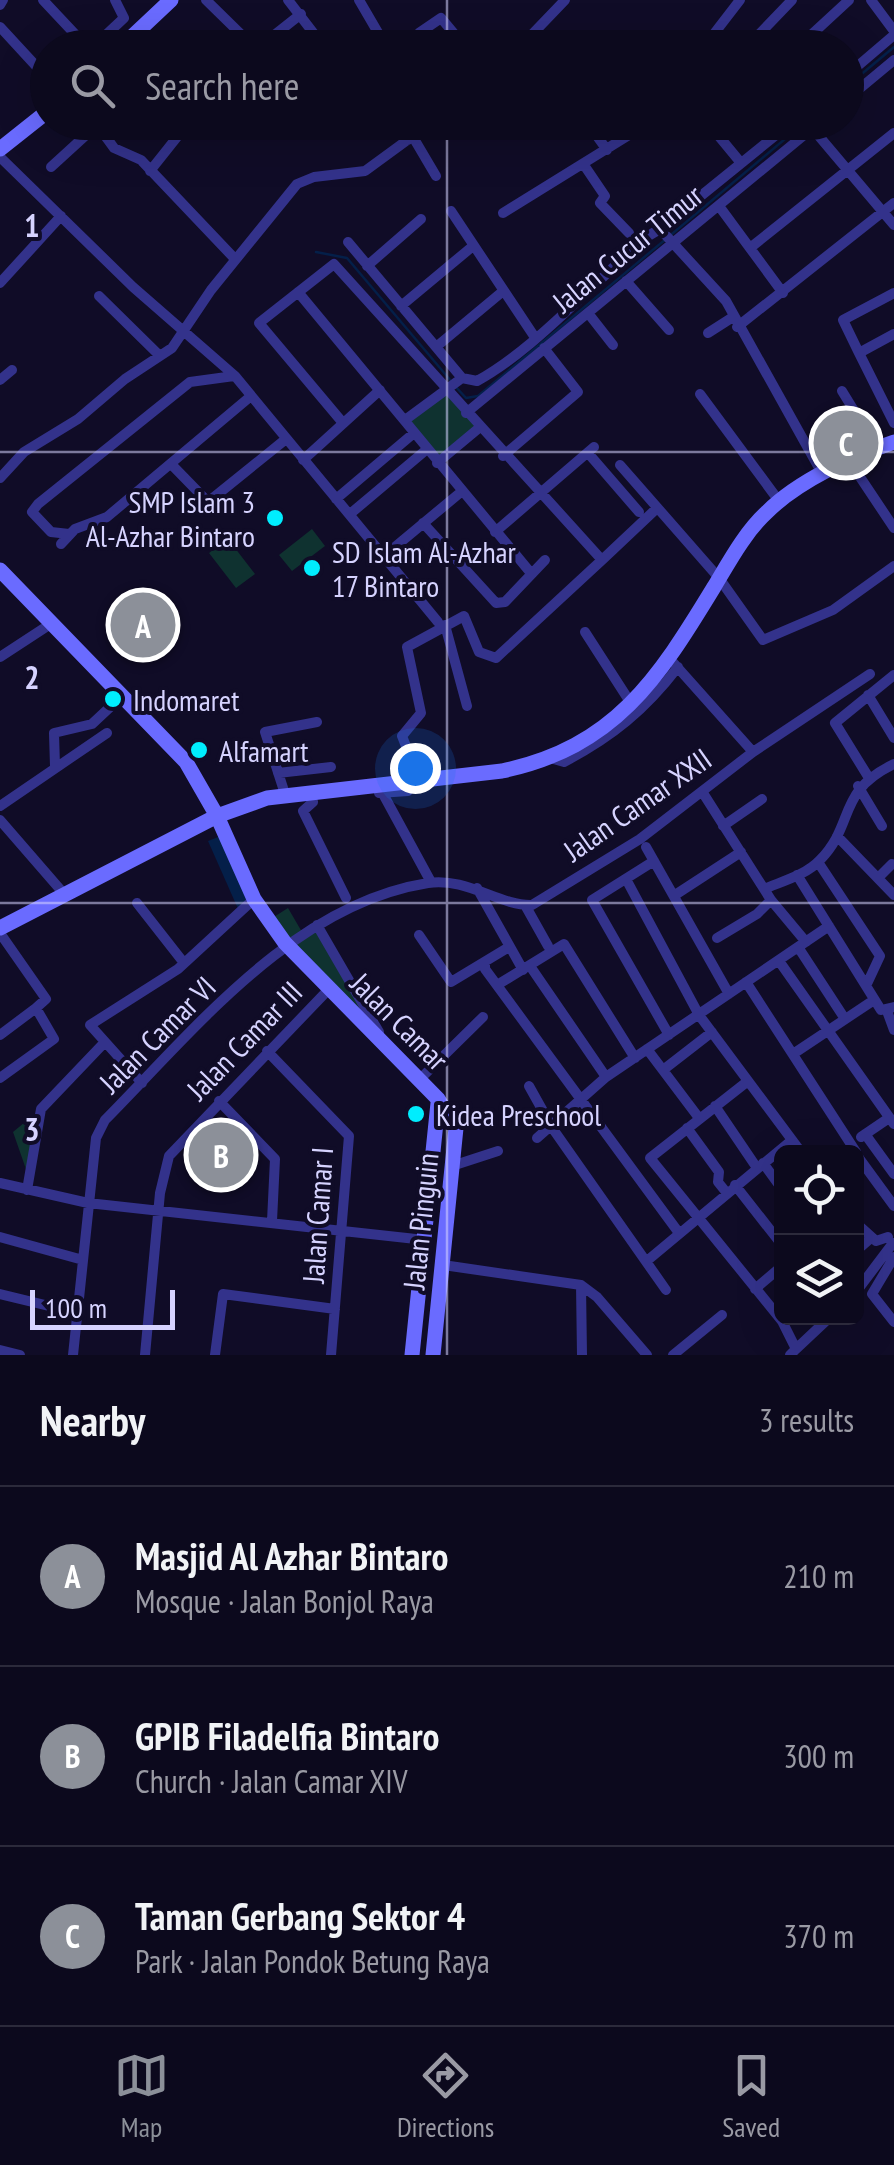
<!DOCTYPE html>
<html lang="en">
<head>
<meta charset="utf-8">
<style>
	body { margin:0; font-family:"PT Sans Narrow",sans-serif; background:#1a172a; color:#f1f3f6 }
	.controls { position:absolute; right:30px; bottom:30px; display:grid; overflow:hidden; border-radius:15px; box-shadow:0 10px 40px #0002 }
	.controls button { width:90px; height:90px; display:grid; place-items:center; padding:0; border:0; border-bottom:2px solid #2c2a3b; background:#0c091d; color:#f1f3f6; font:50px sans-serif }
	.scale { position:absolute; left:30px; bottom:25px; width:145px; box-sizing:border-box; padding-left:10px; border:5px solid #d6d3ff; border-top:0; font-size:28px; line-height:35px; white-space:nowrap; color:#d6d3ff; -webkit-text-stroke:8px #100c27; paint-order:stroke }
	.you { position:absolute; left:415px; top:768px; width:35px; height:35px; margin:-25px; border:8px solid #fff; border-radius:50%; background:#1a73e8; box-shadow:0 0 0 15px #1a73e833 }
	.badge { display:grid; place-items:center; width:65px; height:65px; border-radius:50%; background:#8c9099; color:#fff; font-size:32px; font-weight:700 }
	.pin { position:absolute; translate:-50% -50%; border:5px solid #fff; box-shadow:0 2px 10px #0006 }
	.list { margin:0; padding:0; list-style:none }
	h2 { display:flex; justify-content:space-between; align-items:center; height:130px; margin:0; padding:0 40px; font-size:42px }
	h2 small { font-size:32px; font-weight:400; color:#9a9aa4 }
	.list li { display:grid; grid-template-columns:65px 1fr auto; gap:30px; align-items:center; box-sizing:border-box; height:180px; padding:0 40px; border-top:2px solid #2c2a3b }
	.list b { display:block; font-size:38px; white-space:nowrap }
	.list p { margin:0; font-size:32px; white-space:nowrap; color:#9a9aa4 }
	.list em { font-size:32px; font-style:normal; color:#9a9aa4 }
	.icon { flex:none; width:55px; height:55px; fill:none; stroke:currentColor; stroke-width:2; stroke-linecap:round; stroke-linejoin:round }
	.map { position:relative; flex:none; width:894px; height:1355px; overflow:hidden }
	.search { position:absolute; background:#0c091d; box-shadow:0 10px 40px #0002; left:30px; right:30px; top:30px; height:110px; display:flex; align-items:center; gap:25px; box-sizing:border-box; padding:0 35px; border-radius:55px; color:#9a9aa4; font-size:38px }
	.sheet { height:670px; background:#0c091d }
	nav { display:flex; justify-content:space-around; align-items:center; box-sizing:border-box; height:140px; border-top:2px solid #2c2a3b; background:#0c091d; font-size:28px; color:#9a9aa4 }
	nav a { display:grid; justify-items:center; gap:5px }
	nav .on { color:#8c9099 }
	.map>svg:first-child { display:block }
</style>
</head>
<body>
<div class="map">
<svg width="894" height="1355" viewBox="0 0 894 1355">
	<rect width="100%" height="100%" fill="#100c27"/>
	<path fill="#0f3230" d="M 447,389 L 478,427 L 436,463 L 404,424 Z
		M 865,417 L 880,442 L 828,469 L 813,444 Z
		M 312,529 L 325,546 L 292,571 L 279,555 Z
		M 228,539 L 255,574 L 236,588 L 209,553 Z
		M 288,908 L 302,932 L 316,928 L 388,1049 L 269,920 Z
		M 36,1113 L 27,1172 L 13,1132 Z"/>
	<path fill="#041f49" d="M 223,835 L 252,899 L 239,911 L 208,841 Z"/>
	<g fill="none" stroke-linecap="round" stroke-linejoin="round">
		<path stroke="#041f49" stroke-width="2.5" d="M 846,87 L 894,47
			M 672,234 L 804,123
			M 316,252 L 347,258 L 451,381
			M 456,387 L 466,398 L 478,396 L 666,239"/>
		<path stroke="#33328b" stroke-width="10" d="M 43,0 L 88,48
			M 206,0 L 255,48
			M 288,0 L 325,48
			M 359,0 L 387,48
			M 871,0 L 894,31
			M 0,5 L 3,0
			M 0,27 L 48,79
			M 419,33 L 441,18 L 466,48
			M 92,48 L 124,18 L 115,0
			M 258,48 L 301,14
			M 401,48 L 419,33 L 429,48
			M 519,48 L 565,0
			M 660,48 L 665,44
			M 703,48 L 740,0
			M 746,48 L 792,0
			M 797,48 L 849,0
			M 846,76 L 894,35
			M 846,100 L 894,60
			M 95,122 L 114,148 L 141,160 L 235,259
			M 390,122 L 408,140
			M 587,122 L 607,150
			M 665,122 L 672,129 L 679,122
			M 807,122 L 894,225
			M 708,123 L 741,163
			M 413,137 L 436,176
			M 0,157 L 133,287 L 235,376 L 438,622
			M 584,165 L 605,196 L 600,203 L 629,233
			M 51,167 L 97,125
			M 150,171 L 189,122
			M 719,206 L 783,293
			M 451,211 L 534,336
			M 503,213 L 650,122
			M 660,229 L 726,301 L 823,475
			M 348,242 L 462,378
			M 750,248 L 894,133
			M 367,266 L 421,219
			M 626,281 L 669,330
			M 0,283 L 61,216
			M 298,292 L 530,572
			M 99,296 L 160,356
			M 401,306 L 473,246
			M 588,313 L 613,345
			M 737,327 L 894,203
			M 708,333 L 733,317
			M 894,334 L 859,353 L 894,423
			M 436,347 L 502,292
			M 859,353 L 843,320 L 894,293
			M 462,378 L 477,381 C 521,357 563,314 600,280 C 621,261 635,242 660,229 L 792,122
			M 0,380 L 12,370
			M 842,391 L 877,448
			M 700,394 L 779,501
			M 466,413 L 820,122
			M 405,420 L 462,378
			M 343,423 L 259,323 L 334,264 L 602,560 L 656,509
			M 588,453 L 639,512
			M 503,456 L 578,392 L 544,348
			M 814,458 L 864,427
			M 303,460 L 380,390
			M 850,462 L 894,528
			M 437,463 L 479,428
			M 171,464 L 208,502 L 286,439
			M 620,465 L 719,578 L 763,640 L 833,610 L 894,566
			M 0,478 L 24,452 L 78,419 L 125,379 L 172,348 L 211,290 L 297,184 L 314,177 L 365,171 L 432,122
			M 336,499 L 414,433
			M 350,514 L 426,450
			M 423,523 L 496,603 L 505,602 L 545,560
			M 495,532 L 594,447
			M 69,534 L 51,532 L 32,512 L 38,504 L 190,382 L 234,376
			M 61,544 L 75,529 L 107,517 L 251,396
			M 384,556 L 461,492
			M 445,625 L 467,706
			M 585,632 L 632,705
			M 0,657 L 52,623
			M 868,695 L 894,738
			M 753,752 L 870,674
			M 550,758 L 564,762 C 612,737 645,710 678,667
			M 55,766 L 54,733 L 92,724 L 123,695
			M 278,773 L 331,767
			M 869,778 L 835,723 L 894,675
			M 420,782 L 402,736 L 421,713 L 407,647 L 464,616 L 479,652 L 496,658 L 602,560
			M 858,786 L 882,826
			M 310,792 L 313,802 L 303,811 L 346,898
			M 382,792 L 431,882
			M 379,793 L 408,791
			M 703,793 L 771,900 L 806,942
			M 285,794 L 265,732 L 317,722
			M 0,806 L 107,733
			M 0,820 L 65,895
			M 723,826 L 762,799
			M 837,836 L 894,895
			M 646,847 L 729,994
			M 654,861 L 592,900 L 669,1035
			M 818,862 L 880,956 L 866,986
			M 797,875 L 881,1010 L 894,1007
			M 878,878 L 892,864
			M 626,879 L 699,1015 L 801,1152
			M 477,888 L 523,970
			M 764,889 C 783,881 806,875 820,860 C 856,823 836,792 894,764
			M 675,895 L 741,852
			M 137,903 L 184,963
			M 525,905 L 548,946
			M 317,925 L 379,1032
			M 0,933 L 46,999 L 36,1008 L 54,1039 L 0,1078
			M 419,935 L 451,982 L 509,947
			M 717,938 L 757,914 L 771,900
			M 798,947 L 845,1019
			M 779,961 L 894,1124
			M 485,962 L 485,969 L 679,1233
			M 530,966 L 606,1077
			M 746,982 L 856,1152
			M 497,985 L 564,944 L 635,1058
			M 887,1011 L 894,1030
			M 0,1035 L 36,1008
			M 647,1049 L 699,1118
			M 267,1051 L 349,1136 L 331,1355
			M 793,1054 L 874,1000
			M 663,1070 L 712,1032
			M 419,1080 L 483,1017
			M 748,1081 L 650,1158 L 782,1321 L 796,1349 L 790,1355
			M 142,1083 L 90,1025 L 178,969 L 254,899
			M 529,1086 L 553,1129 L 666,1290
			M 219,1101 L 275,1159 L 272,1221
			M 715,1106 L 757,1168
			M 687,1128 L 719,1172 L 718,1182 L 726,1192
			M 865,1134 L 894,1174
			M 861,1137 L 889,1118
			M 537,1138 L 606,1077 L 829,926
			M 856,1154 L 894,1206
			M 763,1163 L 782,1189
			M 455,1165 L 498,1151
			M 0,1183 L 88,1203 L 425,1240
			M 735,1185 L 782,1245
			M 27,1190 L 41,1109 L 104,1043
			M 856,1223 L 876,1241 L 888,1237
			M 0,1237 L 83,1260
			M 856,1251 L 871,1238
			M 894,1257 L 872,1294 L 894,1322
			M 648,1260 L 792,1140
			M 443,1265 L 581,1285 L 597,1297 L 647,1355
			M 581,1285 L 582,1355
			M 755,1289 L 782,1266
			M 856,1292 L 893,1243
			M 0,1294 L 78,1313
			M 796,1349 L 829,1318
			M 0,1350 L 20,1355
			M 73,1355 L 96,1138 L 105,1120 C 195,1029 294,904 428,883 C 467,877 499,906 532,905 L 640,839 L 753,752 L 670,659
			M 145,1355 L 160,1193 L 169,1156 L 329,989
			M 215,1355 L 223,1294 L 335,1309
			M 673,1355 L 722,1315"/>
		<path stroke="#6a6bff" stroke-width="15" d="M 120,48 L 171,0
			M 0,149 L 48,111
			M 0,570 L 186,762 L 217,816 L 254,899 L 285,943 L 438,1099 L 456,1128 L 433,1355
			M 0,928 L 217,816 L 267,798 L 502,771 C 615,747 658,679 714,587 C 729,562 745,532 767,512 C 798,481 852,456 894,442
			M 412,1355 L 438,1103"/>
	</g>
	<path fill="none" stroke="#d6d3ff" stroke-width="2.5" stroke-opacity="0.55" d="M 447,0 L 447,48M 447,122 L 447,1355M 0,452 L 894,452M 0,903 L 894,903"/>
	<g fill="#00edfe" stroke="#100c27" stroke-width="4">
		<circle cx="275" cy="518" r="10"/>
		<circle cx="312" cy="568" r="10"/>
		<circle cx="113" cy="699" r="10"/>
		<circle cx="199" cy="750" r="10"/>
		<circle cx="416" cy="1114" r="10"/>
	</g>
	<g text-anchor="middle" dominant-baseline="central" stroke-width="8" stroke-linejoin="round" paint-order="stroke">
		<g font-size="30" fill="#d6d3ff" stroke="#100c27">
			<text transform="translate(627 248) rotate(-39)">Jalan Cucur Timur</text>
			<text transform="translate(637 804) rotate(-35)">Jalan Camar XXII</text>
			<text transform="translate(400 1021) rotate(45)">Jalan Camar</text>
			<text transform="translate(157 1034) rotate(-45)">Jalan Camar VI</text>
			<text transform="translate(244 1040) rotate(-46)">Jalan Camar III</text>
			<text transform="translate(317 1215) rotate(-86)">Jalan Camar I</text>
			<text transform="translate(420 1221) rotate(-84)">Jalan Pinguin</text>
		</g>
		<g font-size="30" fill="#d6d3ff" stroke="#100c27" text-anchor="start">
			<text x="255" y="501" text-anchor="end">SMP Islam 3<tspan x="255" dy="34">Al-Azhar Bintaro</tspan></text>
			<text x="332" y="551">SD Islam Al-Azhar<tspan x="332" dy="34">17 Bintaro</tspan></text>
			<text x="133" y="699">Indomaret</text>
			<text x="219" y="750">Alfamart</text>
			<text x="436" y="1114">Kidea Preschool</text>
		</g>
	</g>
	<g font-size="32" text-anchor="middle" font-weight="bold" fill="#d6d3ff" stroke="#100c27" stroke-width="8" stroke-linejoin="round" paint-order="stroke">
		<text x="32" y="237">1</text>
		<text x="32" y="689">2</text>
		<text x="32" y="1141">3</text>
	</g>
</svg>
<div class="controls">
<button><svg class="icon" aria-label="locate" viewBox="0 0 24 24"><circle cx="12" cy="12" r="6"/><path d="M12 2v4M12 18v4M2 12h4M18 12h4"/></svg></button>
<button><svg class="icon" aria-label="layers" viewBox="0 0 24 24"><path d="M12 4l9 5-9 5-9-5zM3 14l9 5 9-5"/></svg></button>
</div>
<div class="scale">100 m</div>
<div class="you"></div>
<div class="pin badge" style="left:143px;top:625px">A</div>
<div class="pin badge" style="left:221px;top:1155px">B</div>
<div class="pin badge" style="left:846px;top:443px">C</div>
<div class="search"><svg class="icon" aria-label="search" viewBox="0 0 24 24"><circle cx="10" cy="10" r="6"/><path d="M15 15l6 6"/></svg>Search here</div>
</div>
<section class="sheet">
<h2>Nearby<small>3 results</small></h2>
<ul class="list">
<li><span class="badge">A</span><div><b>Masjid Al Azhar Bintaro</b><p>Mosque · Jalan Bonjol Raya</p></div><em>210 m</em></li>
<li><span class="badge">B</span><div><b>GPIB Filadelfia Bintaro</b><p>Church · Jalan Camar XIV</p></div><em>300 m</em></li>
<li><span class="badge">C</span><div><b>Taman Gerbang Sektor 4</b><p>Park · Jalan Pondok Betung Raya</p></div><em>370 m</em></li>
</ul>
</section>
<nav>
<a class="on"><svg class="icon" aria-label="map" viewBox="0 0 24 24"><path d="M3 6l6-2 6 2 6-2v14l-6 2-6-2-6 2zM9 4v14M15 6v14"/></svg>Map</a>
<a><svg class="icon" aria-label="directions" viewBox="0 0 24 24"><path d="M12 3l9 9-9 9-9-9zM9 14v-3h6M13 9l2 2-2 2"/></svg>Directions</a>
<a><svg class="icon" aria-label="saved" viewBox="0 0 24 24"><path d="M7 4h10v16l-5-4-5 4z"/></svg>Saved</a>
</nav>
</body>
</html>
